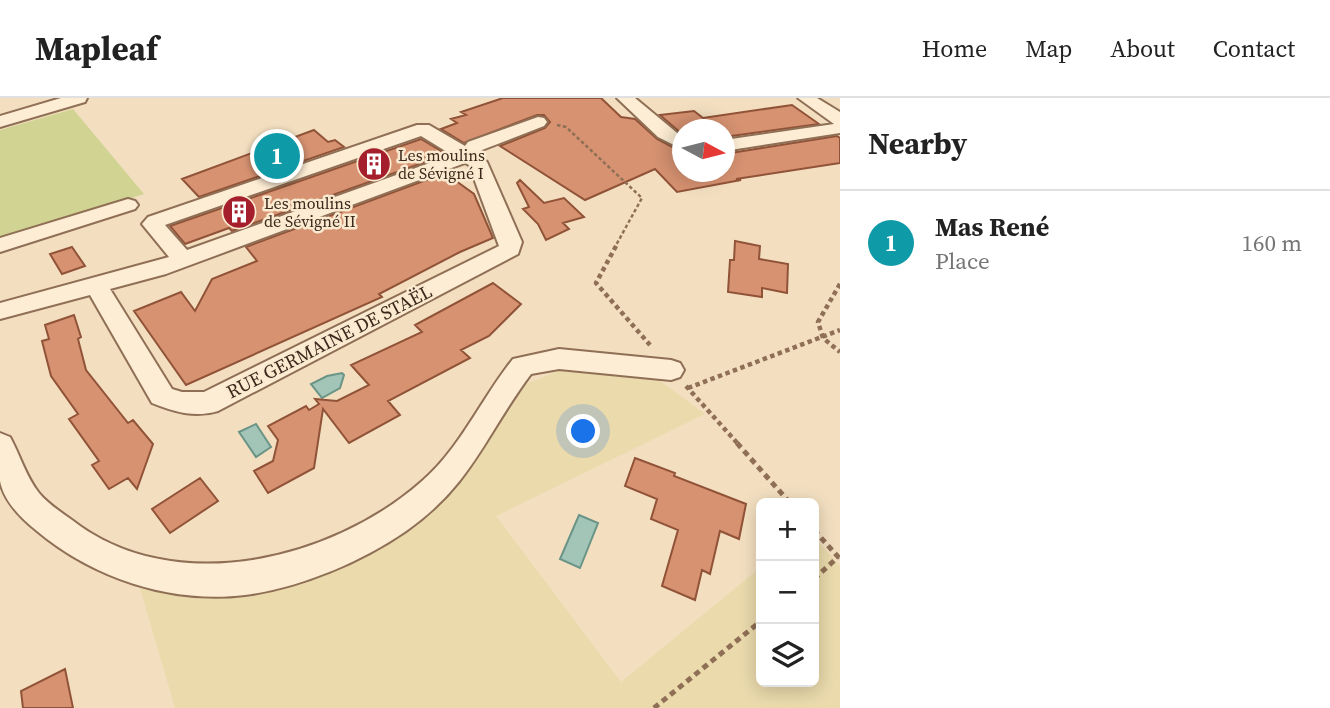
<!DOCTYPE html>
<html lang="en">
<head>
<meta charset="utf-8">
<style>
	body { margin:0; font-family:"Source Serif 4",serif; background:#f6f6f6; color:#222 }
	.controls { position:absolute; right:21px; bottom:21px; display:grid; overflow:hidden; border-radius:10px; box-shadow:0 4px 18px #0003 }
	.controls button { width:63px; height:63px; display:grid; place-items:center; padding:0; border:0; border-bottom:2px solid #e0e0e0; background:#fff; color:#222; font:35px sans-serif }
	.compass { position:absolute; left:672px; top:21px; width:63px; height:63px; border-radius:50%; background:#fff; box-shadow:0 4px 18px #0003; rotate:97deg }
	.you { position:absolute; left:584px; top:334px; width:24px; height:24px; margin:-18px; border:5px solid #fff; border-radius:50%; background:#1a73e8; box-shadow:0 0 0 10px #1a73e833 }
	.badge { display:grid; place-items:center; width:46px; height:46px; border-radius:50%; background:#b45309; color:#fff; font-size:23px; font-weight:700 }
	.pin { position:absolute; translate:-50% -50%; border:4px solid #fff; box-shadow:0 2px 7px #0006 }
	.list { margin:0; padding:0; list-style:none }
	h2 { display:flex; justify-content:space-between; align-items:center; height:91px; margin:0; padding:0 28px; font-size:30px }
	h2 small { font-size:23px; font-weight:400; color:#767676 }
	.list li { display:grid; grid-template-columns:46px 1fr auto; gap:21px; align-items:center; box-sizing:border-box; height:105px; padding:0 28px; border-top:2px solid #e0e0e0 }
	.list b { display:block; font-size:26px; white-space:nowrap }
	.list p { margin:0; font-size:23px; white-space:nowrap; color:#767676 }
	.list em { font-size:23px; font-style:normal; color:#767676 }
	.icon { flex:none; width:38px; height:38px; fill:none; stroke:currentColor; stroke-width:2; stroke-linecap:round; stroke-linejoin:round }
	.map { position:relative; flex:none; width:840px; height:610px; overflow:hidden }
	header { display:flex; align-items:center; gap:42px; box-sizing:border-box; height:98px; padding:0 35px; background:#fff; border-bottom:2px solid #e0e0e0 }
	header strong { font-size:33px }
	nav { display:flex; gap:38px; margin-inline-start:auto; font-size:24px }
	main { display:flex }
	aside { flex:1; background:#fff }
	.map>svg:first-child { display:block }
</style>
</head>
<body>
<header>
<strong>Mapleaf</strong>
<nav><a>Home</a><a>Map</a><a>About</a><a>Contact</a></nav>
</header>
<main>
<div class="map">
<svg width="840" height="610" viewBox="0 0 840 610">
	<rect width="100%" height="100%" fill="#f3dfc0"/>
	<path fill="#eadaac" d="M 570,268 L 652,277 L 705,316 L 496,418 L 621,584 L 761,469 L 761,584 L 814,584 L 814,439 L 840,468 L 840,610 L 175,610 L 139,487 L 271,488 L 391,442 L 519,289 Z"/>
	<path fill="#d1d392" d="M 73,11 L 144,96 L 0,141 L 0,32 Z"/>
	<path fill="#a3c5b8" stroke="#699486" stroke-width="2" d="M 342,275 L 344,277 L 340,290 L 322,300 L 311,286 L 327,278 Z
		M 256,326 L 271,349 L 256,359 L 239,334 Z
		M 579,417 L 598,425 L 580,470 L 560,461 Z"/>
	<path fill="#d69271" stroke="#915338" stroke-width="2" d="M 503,0 L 601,0 L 621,19 L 635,21 L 657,41 L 682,54 L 682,74 L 724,74 L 724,56 L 837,38 L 840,40 L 840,65 L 736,81 L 741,82 L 677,94 L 655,71 L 585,102 L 500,48 L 545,30 L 550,24 L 544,17 L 537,17 L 464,45 L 441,31 L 457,25 L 451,21 L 466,17 L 461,14 Z
		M 792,7 L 819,26 L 724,39 L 724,32 L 682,32 L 682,36 L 660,17 L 694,13 L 703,20 Z
		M 314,32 L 328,44 L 335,42 L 344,49 L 199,99 L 182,81 Z
		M 421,41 L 441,53 L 424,60 L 428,63 L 232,133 L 229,130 L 185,146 L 170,128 Z
		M 445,75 L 474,96 L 493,140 L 460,154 L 379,196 L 382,199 L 186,287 L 134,213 L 181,194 L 195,213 L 212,181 L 257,163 L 246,149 Z
		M 520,82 L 544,105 L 564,100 L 584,119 L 563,125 L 569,131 L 546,142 L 538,126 L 523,111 L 529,109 L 517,85 Z
		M 735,143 L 760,148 L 759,161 L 788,166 L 787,195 L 762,190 L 762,199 L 728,194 L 730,162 L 734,162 Z
		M 72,149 L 85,168 L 62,176 L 50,156 Z
		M 493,185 L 521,206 L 489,238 L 461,252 L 470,260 L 388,303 L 400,317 L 349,345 L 323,311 L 314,370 L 268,395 L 254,373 L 273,363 L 278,342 L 268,328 L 306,308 L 309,312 L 319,306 L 315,301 L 337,303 L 369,287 L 351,267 L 422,234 L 415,227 Z
		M 74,217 L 81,239 L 78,241 L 86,272 L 128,325 L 133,322 L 153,346 L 137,391 L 128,380 L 109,391 L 92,367 L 99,363 L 69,321 L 78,316 L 51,278 L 42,243 L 49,241 L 45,227 Z
		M 635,360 L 675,375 L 674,378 L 746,406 L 739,441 L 720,433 L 710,476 L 702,472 L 695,502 L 662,488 L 678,432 L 651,421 L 657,401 L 625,388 Z
		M 200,380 L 218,403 L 170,435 L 152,411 Z
		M 65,571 L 73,610 L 23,610 L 21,593 Z"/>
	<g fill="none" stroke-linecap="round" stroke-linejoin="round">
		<g stroke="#8f6f55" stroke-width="4">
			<path id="minor" d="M 61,0 L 87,0 L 85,4 L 0,29 L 0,18 Z
				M 617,0 L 635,0 L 682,39 L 682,51 L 658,39 Z
				M 798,0 L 817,0 L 840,14 L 840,35 L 724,53 L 724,42 L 834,26 Z
				M 538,19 L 544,20 L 547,24 L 544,28 L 482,52 L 478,56 L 487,64 L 522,144 L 518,156 L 218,313 C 195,320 174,314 152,305 L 90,197 L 0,221 L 0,205 L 169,159 L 142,126 L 148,119 L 417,27 L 429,27 L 465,48 L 468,44 ZM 421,38 L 452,57 L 187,152 L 165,127 ZM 465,65 L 469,67 L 499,148 L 204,294 L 182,294 L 172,291 L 110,191 L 166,176 Z
				M 128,101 L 135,103 L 138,107 L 135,111 L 0,154 L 0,140 Z
				M 559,251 L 671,262 L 680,265 L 684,272 L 680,279 L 671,282 L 559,271 L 531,276 C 486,336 472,387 406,433 C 361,464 300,490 245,497 C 171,506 93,480 37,433 C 22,421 4,404 0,383 C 0,368 0,350 0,335 L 10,339 C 20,357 26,379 39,395 C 48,406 61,414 72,422 C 173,501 331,463 421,384 C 460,351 481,301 513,261 Z"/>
		</g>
		<path stroke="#8f6f55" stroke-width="2.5" stroke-dasharray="3.5 2.5" stroke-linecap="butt" d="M 557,27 L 566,29 L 642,100 L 615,149"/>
		<path stroke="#8f6f55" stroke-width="4.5" stroke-dasharray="4.5 3.5" stroke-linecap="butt" d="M 616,148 L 596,185 L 650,247
			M 840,186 L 818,224 L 823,240 L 840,254
			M 686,288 L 739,347
			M 688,290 L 840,232"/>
		<path stroke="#8f6f55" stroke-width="5" stroke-dasharray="6 4.5" stroke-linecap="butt" d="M 737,345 L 790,405
			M 814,432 L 840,461
			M 814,481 L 838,459
			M 654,610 L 761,523"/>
		<use href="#minor" fill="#fdedd4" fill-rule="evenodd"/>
	</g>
	<defs>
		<g id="building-disc" transform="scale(1.75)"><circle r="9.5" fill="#a51e2b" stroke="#faead0"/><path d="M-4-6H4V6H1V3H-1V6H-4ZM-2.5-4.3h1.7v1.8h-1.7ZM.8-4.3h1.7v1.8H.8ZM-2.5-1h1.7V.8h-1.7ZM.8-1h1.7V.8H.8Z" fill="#fff"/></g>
	</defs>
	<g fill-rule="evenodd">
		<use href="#building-disc" x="374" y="66"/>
		<use href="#building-disc" x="239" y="114"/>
	</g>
	<g text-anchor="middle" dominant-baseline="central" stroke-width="5" stroke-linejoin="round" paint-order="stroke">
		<g font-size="16" fill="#3c291c" stroke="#faead0" text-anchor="start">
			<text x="398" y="57">Les moulins<tspan x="398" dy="18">de Sévigné I</tspan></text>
			<text x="264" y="105">Les moulins<tspan x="264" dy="18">de Sévigné II</tspan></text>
		</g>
		<g font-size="19" fill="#3c291c" stroke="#faead0">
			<text transform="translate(329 243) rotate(-27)">RUE GERMAINE DE STAËL</text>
		</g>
	</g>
</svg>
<div class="controls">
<button>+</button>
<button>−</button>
<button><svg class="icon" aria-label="layers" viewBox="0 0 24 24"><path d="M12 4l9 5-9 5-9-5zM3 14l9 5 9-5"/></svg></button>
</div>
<svg class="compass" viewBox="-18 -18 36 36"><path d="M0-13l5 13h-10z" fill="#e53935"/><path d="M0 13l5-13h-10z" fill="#767676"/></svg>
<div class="you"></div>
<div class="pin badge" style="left:277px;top:58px;background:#0f9aa8">1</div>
</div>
<aside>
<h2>Nearby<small></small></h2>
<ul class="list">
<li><span class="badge" style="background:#0f9aa8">1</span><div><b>Mas René</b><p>Place</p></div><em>160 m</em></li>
</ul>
</aside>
</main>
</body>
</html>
